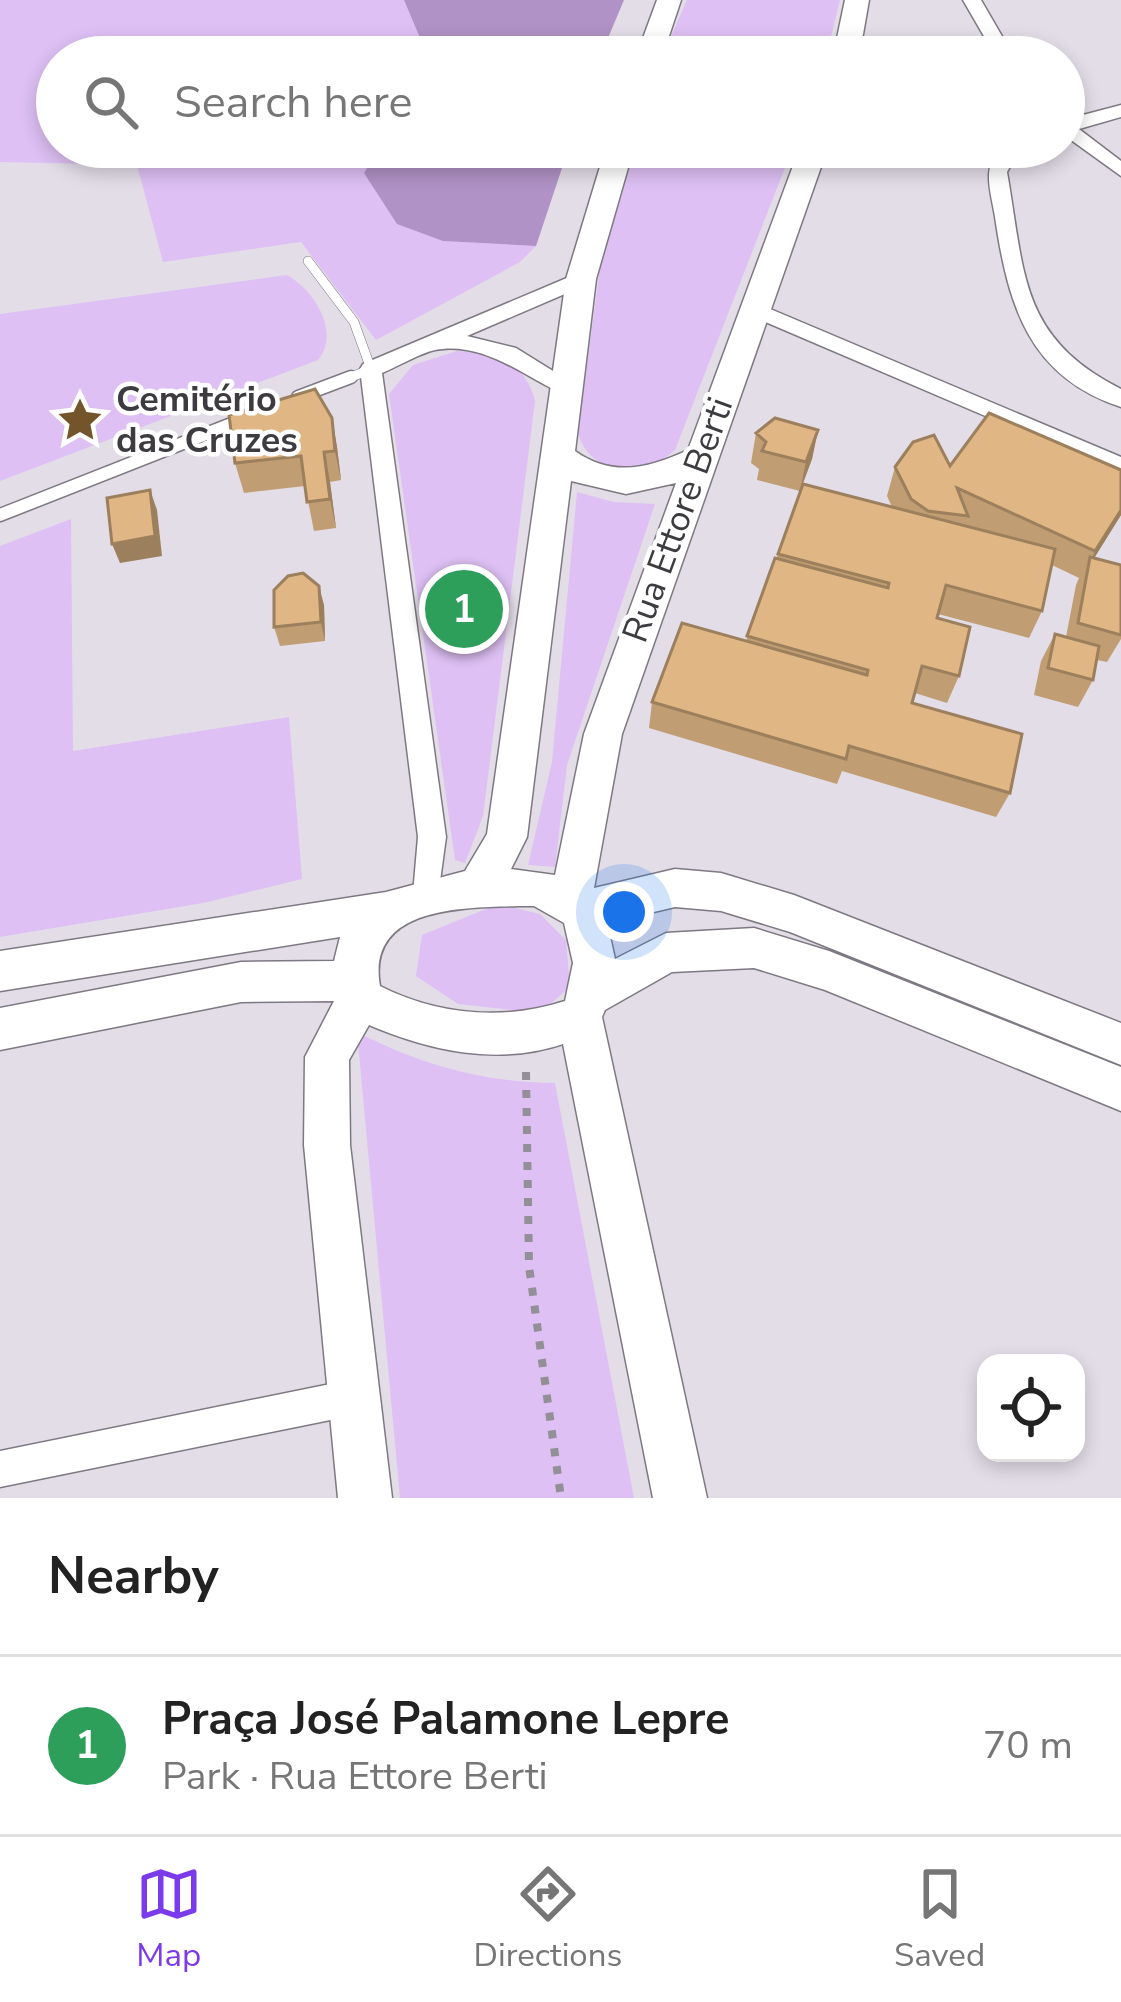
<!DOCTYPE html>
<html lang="en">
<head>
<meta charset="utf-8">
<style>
	body { margin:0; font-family:"Nunito Sans",sans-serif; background:#f6f6f6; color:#222 }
	.controls { position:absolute; right:36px; bottom:36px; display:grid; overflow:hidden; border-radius:24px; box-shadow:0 6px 18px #0003 }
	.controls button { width:108px; height:108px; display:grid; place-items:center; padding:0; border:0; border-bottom:3px solid #e0e0e0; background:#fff; color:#222; font:60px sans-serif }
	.you { position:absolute; left:624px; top:912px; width:42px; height:42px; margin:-30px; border:9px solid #fff; border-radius:50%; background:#1a73e8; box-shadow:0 0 0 18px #1a73e833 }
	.badge { display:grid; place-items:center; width:78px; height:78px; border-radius:50%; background:#7c3aed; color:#fff; font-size:39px; font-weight:700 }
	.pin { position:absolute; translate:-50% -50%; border:6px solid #fff; box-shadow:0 3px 12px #0006 }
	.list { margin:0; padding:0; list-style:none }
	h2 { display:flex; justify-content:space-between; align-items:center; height:156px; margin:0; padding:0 48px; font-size:51px }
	h2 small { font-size:39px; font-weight:400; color:#767676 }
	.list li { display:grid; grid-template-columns:78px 1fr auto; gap:36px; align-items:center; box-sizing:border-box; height:180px; padding:0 48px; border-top:3px solid #e0e0e0 }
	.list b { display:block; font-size:45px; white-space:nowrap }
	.list p { margin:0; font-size:39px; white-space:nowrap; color:#767676 }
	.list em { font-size:39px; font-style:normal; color:#767676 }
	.icon { flex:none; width:66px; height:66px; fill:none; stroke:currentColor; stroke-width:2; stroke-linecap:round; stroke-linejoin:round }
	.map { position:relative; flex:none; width:1121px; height:1498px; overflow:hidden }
	.search { position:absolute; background:#fff; box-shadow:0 6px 18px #0003; left:36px; right:36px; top:36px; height:132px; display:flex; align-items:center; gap:30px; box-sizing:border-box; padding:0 42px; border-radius:66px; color:#767676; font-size:45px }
	.sheet { height:336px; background:#fff }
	nav { display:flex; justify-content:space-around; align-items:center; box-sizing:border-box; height:168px; border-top:3px solid #e0e0e0; background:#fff; font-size:33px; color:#767676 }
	nav a { display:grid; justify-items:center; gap:6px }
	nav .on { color:#7c3aed }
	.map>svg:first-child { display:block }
</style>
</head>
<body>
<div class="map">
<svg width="1121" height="1498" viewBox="0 0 1121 1498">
	<rect width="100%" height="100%" fill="#e3dde8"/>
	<path fill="#dec0f4" d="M 0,0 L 404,0 L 428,57 L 57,57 L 57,147 L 380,147 L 364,173 L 443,241 L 536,246 L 520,262 L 376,340 L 301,242 L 163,262 L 137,165 L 0,162 Z
		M 687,0 L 840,0 L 826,57 L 662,57 Z
		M 636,147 L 793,147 L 675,450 C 646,477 590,478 578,433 L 600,268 Z
		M 287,275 C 314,290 341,332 318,360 L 0,481 L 0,314 Z
		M 457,351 C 494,353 526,362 535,401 L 483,816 L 465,863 L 455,860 L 389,394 L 413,365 Z
		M 577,492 L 614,502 L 655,504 L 567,765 L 555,867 L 528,865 L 552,762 Z
		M 71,519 L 73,751 L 289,717 L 302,879 L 203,903 L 0,937 L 0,546 Z
		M 498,904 L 540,914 L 566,940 L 570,987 L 540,1013 L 458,1004 L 416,976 L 422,935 Z
		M 357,1032 C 421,1065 482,1082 555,1083 L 634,1498 L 400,1498 Z"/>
	<path fill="#b092c6" d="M 404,0 L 624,0 L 600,57 L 428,57 Z
		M 380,147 L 569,147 L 536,246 L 443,241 L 397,224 L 364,173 Z"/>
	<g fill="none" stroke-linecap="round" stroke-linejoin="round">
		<g stroke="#7e7882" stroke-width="10">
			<path id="lane-far1" d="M 308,261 L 354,322 L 371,369 L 344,380"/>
		</g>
		<g stroke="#7e7882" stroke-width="15">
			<path id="lane" d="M 298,397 L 351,377
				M 0,515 L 244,419"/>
		</g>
		<g stroke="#7e7882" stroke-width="3">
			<path id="street" d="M 963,0 L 981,0 L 1014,57 L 996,57 Z
				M 1121,105 L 1121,117 L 1079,129 L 1121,161 L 1121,176 L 1064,135 L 1064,120 Z
				M 1001,147 L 1021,147 L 1007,172 C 1025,274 1019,337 1121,389 L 1121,407 C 1028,377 1008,304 995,217 C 991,191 981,168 1001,147 Z
				M 581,272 L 588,274 L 588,284 L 467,336 L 516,348 L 574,384 L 574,394 C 549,399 494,338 435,350 C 418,354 399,366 382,373 L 446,837 L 437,903 L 427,907 L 417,903 L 413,894 L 418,837 L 360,369 L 363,364 Z
				M 756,303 L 1121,457 L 1121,474 L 749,315 L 749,305 Z
				M 355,1379 L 368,1384 L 373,1397 L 368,1410 L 355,1415 L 0,1487 L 0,1451 Z"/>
		</g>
		<g stroke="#7e7882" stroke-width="3">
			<path id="secondary" d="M 657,0 L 681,0 L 662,57 L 636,57 Z
				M 845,0 L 869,0 L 859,57 L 833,57 Z
				M 606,147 L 634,147 L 596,279 L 575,451 C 613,478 649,468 688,450 L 800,147 L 828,147 L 622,734 L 594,888 L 675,869 L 721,873 L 794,895 L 1121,1023 L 1121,1065 L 790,932 L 721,911 L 675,907 L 607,923 L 615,959 L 666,933 L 754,928 L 829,951 L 1121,1067 L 1121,1111 L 825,990 L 754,968 L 672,972 L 605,1010 L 602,1017 L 707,1498 L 653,1498 L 563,1044 C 497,1066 431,1051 369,1025 L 349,1060 L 350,1145 L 392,1498 L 338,1498 L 304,1145 L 305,1057 L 334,1001 L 241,1002 L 0,1050 L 0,1008 L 241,962 L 334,961 L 340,937 L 0,991 L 0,951 L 386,892 L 465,871 L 487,834 L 566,279 ZM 571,481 L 626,494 L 676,483 L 584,734 L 555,875 L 511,869 L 527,837 ZM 518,906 L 534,906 L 564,923 L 573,963 L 565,1001 C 504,1021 437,1015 380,986 C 366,906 463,908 518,906 Z"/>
		</g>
		<path stroke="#938f97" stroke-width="8" stroke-dasharray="8 10" stroke-linecap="butt" d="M 526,1072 L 529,1266 L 561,1498"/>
		<use href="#lane-far1" stroke="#fff" stroke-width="9"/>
		<use href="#lane" stroke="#fff" stroke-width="12"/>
		<use href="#street" fill="#fff" fill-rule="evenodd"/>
		<use href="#secondary" fill="#fff" fill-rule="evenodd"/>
	</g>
	<path fill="#c09d72" d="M 332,418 L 337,447 L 341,480 L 330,482 L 336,528 L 314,531 L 305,486 L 244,493 L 235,463 Z
		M 818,430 L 812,459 L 800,491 L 757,480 L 759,469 L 751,463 L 756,433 Z
		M 950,466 L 1121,470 L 1121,515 L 1094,558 L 1121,565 L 1121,639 L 1107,662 L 1097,660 L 1093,680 L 1078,707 L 1034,695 L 1041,661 L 1055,634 L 1066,637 L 1076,585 L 1079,578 L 1052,565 L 1042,611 L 1029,638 L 938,614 L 937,618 L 959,676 L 947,703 L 915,693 L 912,703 L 1010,793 L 996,817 L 842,771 L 837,784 L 649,728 L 652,702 L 746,641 L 778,554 L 892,507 L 887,496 L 895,467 Z
		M 324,605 L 325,641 L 280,646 L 274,627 Z"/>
	<path fill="#9c7f5c" d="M 332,418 L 337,447 L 341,480 L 335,451 Z
		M 818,430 L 812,459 L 800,491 L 806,462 Z
		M 324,452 L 330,482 L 336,528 L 330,499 Z
		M 150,490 L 157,510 L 162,556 L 120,563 L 112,544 Z
		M 1121,510 L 1121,515 L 1088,568 L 1095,551 Z
		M 319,586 L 324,605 L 325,641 L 321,622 Z"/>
	<path fill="#dfb684" stroke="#9c7f5c" stroke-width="3" d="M 315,389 L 332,418 L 335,451 L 324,452 L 330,499 L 307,502 L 301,456 L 235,463 L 229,415 Z
		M 989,413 L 1121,470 L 1121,510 L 1095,551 L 957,488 L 968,516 L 928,511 L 911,499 L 895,467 L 913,442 L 934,435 L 950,466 Z
		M 775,418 L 818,430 L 806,462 L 762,451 L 766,442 L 756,433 Z
		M 803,484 L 1055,549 L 1042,611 L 946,585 L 937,618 L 970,627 L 959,676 L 922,666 L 912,703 L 1022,734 L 1010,793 L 849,746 L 846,759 L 652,702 L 682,623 L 867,675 L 868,670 L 747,636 L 775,558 L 888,588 L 889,583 L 778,554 Z
		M 150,490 L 155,536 L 112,544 L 107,498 Z
		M 1090,557 L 1121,565 L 1121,635 L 1078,623 Z
		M 303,573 L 319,586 L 321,622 L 274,627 L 274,590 L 288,576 Z
		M 1055,634 L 1099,646 L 1093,680 L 1048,668 Z"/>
	<defs>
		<g id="sight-bare" transform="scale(3.6)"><path d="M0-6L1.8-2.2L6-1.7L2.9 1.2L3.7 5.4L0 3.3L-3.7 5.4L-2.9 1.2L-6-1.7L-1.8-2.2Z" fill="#74542a" stroke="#fff" stroke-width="2.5" paint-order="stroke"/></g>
	</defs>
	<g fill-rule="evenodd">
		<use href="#sight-bare" x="80" y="420"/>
	</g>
	<g text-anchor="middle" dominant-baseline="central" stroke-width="9" stroke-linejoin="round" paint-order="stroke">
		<g font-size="36" font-weight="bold" fill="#3d3b3f" stroke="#fff" text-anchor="start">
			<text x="116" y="399">Cemitério<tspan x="116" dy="41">das Cruzes</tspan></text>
		</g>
		<g font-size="36" fill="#3d3b3f" stroke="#fff">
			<text transform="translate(678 520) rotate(-70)">Rua Ettore Berti</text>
		</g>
	</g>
</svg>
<div class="controls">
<button><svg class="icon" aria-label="locate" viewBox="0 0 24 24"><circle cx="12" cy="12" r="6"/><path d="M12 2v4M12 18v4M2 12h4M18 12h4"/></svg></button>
</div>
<div class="you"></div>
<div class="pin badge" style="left:464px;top:609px;background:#2e9e5b">1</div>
<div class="search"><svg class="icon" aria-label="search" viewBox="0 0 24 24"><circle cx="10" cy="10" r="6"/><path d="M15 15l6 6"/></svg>Search here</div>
</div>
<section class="sheet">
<h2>Nearby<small></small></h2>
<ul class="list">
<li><span class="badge" style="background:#2e9e5b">1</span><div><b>Praça José Palamone Lepre</b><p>Park · Rua Ettore Berti</p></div><em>70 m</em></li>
</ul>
</section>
<nav>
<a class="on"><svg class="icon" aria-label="map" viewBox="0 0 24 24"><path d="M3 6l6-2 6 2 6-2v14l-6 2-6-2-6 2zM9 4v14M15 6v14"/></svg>Map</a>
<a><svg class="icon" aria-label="directions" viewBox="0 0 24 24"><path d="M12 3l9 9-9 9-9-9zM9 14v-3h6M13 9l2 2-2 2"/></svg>Directions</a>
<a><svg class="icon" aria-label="saved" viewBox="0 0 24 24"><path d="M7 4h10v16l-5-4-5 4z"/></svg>Saved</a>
</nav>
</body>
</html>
